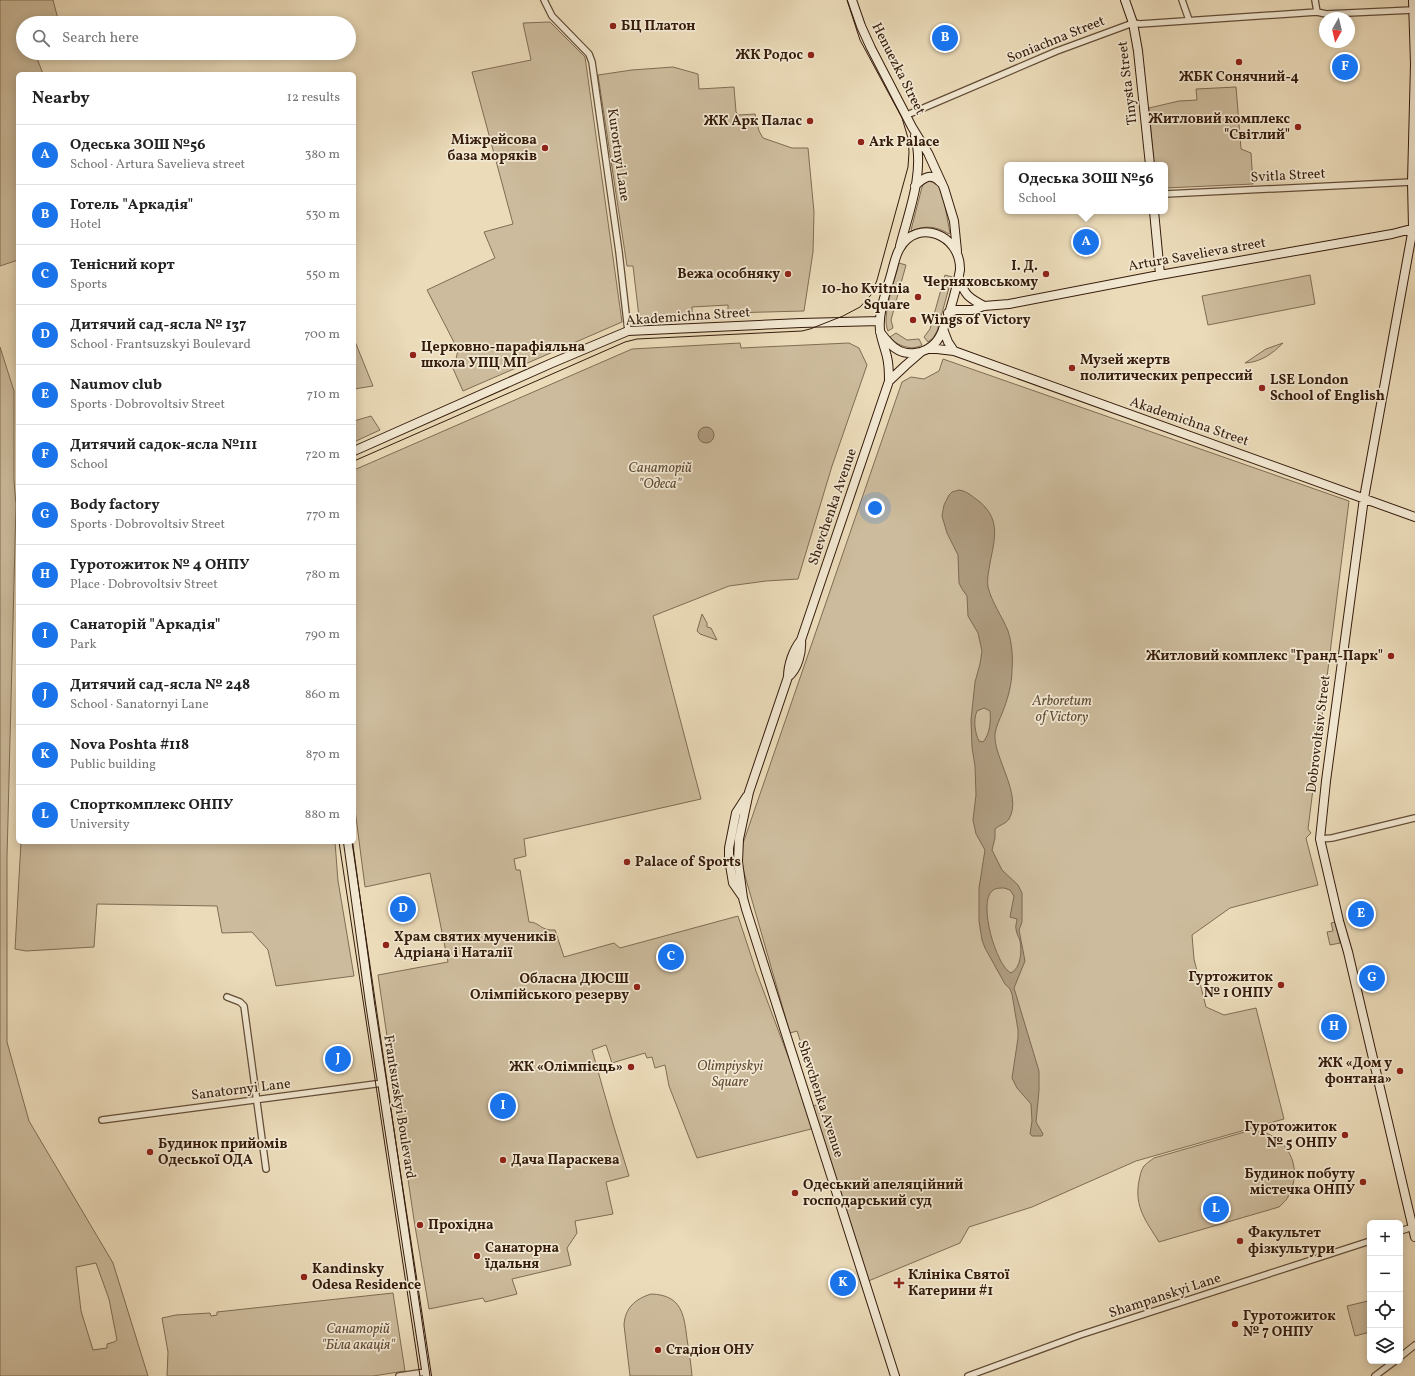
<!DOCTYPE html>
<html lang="en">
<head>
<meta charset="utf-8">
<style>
	body { margin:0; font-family:Vollkorn,serif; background:#f6f6f6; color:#222 }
	.controls { position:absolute; right:12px; bottom:12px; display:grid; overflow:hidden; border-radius:6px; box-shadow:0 2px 10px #0003 }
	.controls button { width:36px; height:36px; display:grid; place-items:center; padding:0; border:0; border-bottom:1px solid #e0e0e0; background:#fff; color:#222; font:20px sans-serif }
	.compass { position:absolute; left:1319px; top:12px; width:36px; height:36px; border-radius:50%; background:#fff; box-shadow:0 2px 10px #0003; rotate:188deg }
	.you { position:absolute; left:875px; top:508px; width:14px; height:14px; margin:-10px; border:3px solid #fff; border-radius:50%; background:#1a73e8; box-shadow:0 0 0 6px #1a73e833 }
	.badge { display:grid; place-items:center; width:26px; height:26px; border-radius:50%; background:#1a73e8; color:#fff; font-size:13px; font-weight:700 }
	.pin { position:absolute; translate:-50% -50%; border:2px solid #fff; box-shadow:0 1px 4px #0006 }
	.popup { position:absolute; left:1004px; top:162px; width:164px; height:52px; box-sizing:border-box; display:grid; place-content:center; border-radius:6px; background:#fff; filter:drop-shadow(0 1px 3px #0005); font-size:13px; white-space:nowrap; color:#767676 }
	.popup b { font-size:15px; color:#222 }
	.popup::after { content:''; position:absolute; left:50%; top:100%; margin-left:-8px; border:8px solid transparent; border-top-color:#fff }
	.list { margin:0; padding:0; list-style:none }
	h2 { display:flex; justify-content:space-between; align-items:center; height:52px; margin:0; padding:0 16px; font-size:17px }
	h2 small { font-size:13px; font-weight:400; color:#767676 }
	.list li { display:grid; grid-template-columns:26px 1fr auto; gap:12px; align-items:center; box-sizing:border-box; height:60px; padding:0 16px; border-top:1px solid #e0e0e0 }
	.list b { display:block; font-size:15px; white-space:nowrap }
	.list p { margin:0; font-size:13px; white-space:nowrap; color:#767676 }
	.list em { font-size:13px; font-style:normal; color:#767676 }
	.icon { flex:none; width:22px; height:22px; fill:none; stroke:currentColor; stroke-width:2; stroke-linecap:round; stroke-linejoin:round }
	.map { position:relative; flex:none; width:1415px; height:1376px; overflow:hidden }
	.search { position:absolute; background:#fff; box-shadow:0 2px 10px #0003; left:16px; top:16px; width:340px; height:44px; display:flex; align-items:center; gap:10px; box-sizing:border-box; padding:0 14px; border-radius:22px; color:#767676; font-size:15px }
	.panel { position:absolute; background:#fff; box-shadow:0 2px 10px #0003; left:16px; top:72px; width:340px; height:772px; border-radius:6px }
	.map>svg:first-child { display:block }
</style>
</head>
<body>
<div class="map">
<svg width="1415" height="1376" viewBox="0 0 1415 1376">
	<rect width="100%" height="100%" fill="#ebdbb9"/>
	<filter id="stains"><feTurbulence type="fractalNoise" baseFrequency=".005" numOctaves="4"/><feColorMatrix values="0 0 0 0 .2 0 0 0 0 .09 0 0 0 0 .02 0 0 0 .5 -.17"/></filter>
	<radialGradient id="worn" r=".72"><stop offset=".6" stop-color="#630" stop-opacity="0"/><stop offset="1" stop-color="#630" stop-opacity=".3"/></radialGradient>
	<path fill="#ccbb9c" stroke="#806c54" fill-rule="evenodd" d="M 0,0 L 53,0 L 59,23 L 23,23 L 23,53 L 35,53 L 43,74 L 18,74 L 18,260 L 0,266 Z
		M 550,22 L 585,57 L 622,322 L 463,391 L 451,364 L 456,359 L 458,350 L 427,290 L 495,258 L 484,232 L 513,224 L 472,72 L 531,60 L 523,23 Z
		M 673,67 L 698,74 L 699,89 L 734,87 L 736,112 L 739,115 L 755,114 L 759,131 L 763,138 L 792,148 L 808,148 L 814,212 L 813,252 L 804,311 L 728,313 L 728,305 L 692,307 L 692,315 L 639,317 L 633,266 L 627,266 L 598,75 L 632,70 Z
		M 1236,87 L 1241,149 L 1251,153 L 1253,184 L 1165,188 L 1165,165 L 1154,165 L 1149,108 L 1179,101 L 1197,100 L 1196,89 Z
		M 931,179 L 938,184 L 943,196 L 950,233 L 949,234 C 936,226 925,225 912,231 L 911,230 L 922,187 L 924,182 Z
		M 899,263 L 906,265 L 891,320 L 893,328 L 888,331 C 881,316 895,280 899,263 Z
		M 945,275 L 952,277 L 937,331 L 933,338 L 928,342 L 924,337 L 930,329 Z
		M 1310,275 L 1315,304 L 1208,325 L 1202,296 Z
		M 896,333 L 907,340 L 919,339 L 922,345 C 912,351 897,346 890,337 Z
		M 354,339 L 373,386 L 354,389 Z
		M 740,343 L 741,348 L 849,343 L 859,348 L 867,365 L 832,466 L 798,579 L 766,581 L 729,586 L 653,616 L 701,799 L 524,839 L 526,856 L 514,859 L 516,870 L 520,870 L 529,922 C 540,922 540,931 555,930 L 564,957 L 614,943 L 620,948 L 738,916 L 756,971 L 815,1128 L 697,1158 L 669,1086 L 665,1065 L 655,1068 L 652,1057 L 647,1058 L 645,1053 L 612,1063 L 606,1045 L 592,1050 L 613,1124 L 629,1176 L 606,1182 L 613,1214 L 575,1221 L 577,1233 L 567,1248 L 571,1265 L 512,1279 L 517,1294 L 485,1302 L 483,1298 L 429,1309 L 414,1220 L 378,975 L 448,962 L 430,873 L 365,887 L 354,802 L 354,470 L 632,349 Z
		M 1283,343 C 1272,354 1261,362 1245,363 L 1266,349 Z
		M 0,347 L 14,391 L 14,480 L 16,505 L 7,858 L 7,1042 L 29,1121 L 113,1263 L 148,1376 L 0,1376 ZM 96,1263 L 109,1299 L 117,1340 L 114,1342 L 107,1344 L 107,1348 L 93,1350 L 81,1311 L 76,1267 Z
		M 943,359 L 1349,501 L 1308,829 L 1311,833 L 1306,838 L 1318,885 L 1230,908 L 1192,935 L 1194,959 L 1206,1007 L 1224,1015 L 1256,1008 L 1284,1119 L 1136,1161 L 1032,1207 L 969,1227 L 960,1243 L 866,1282 L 811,1107 L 821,1103 L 797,1031 L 790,1033 L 739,855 L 902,382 L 911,377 L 924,379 L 939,371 Z
		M 371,416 L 380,430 L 356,441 L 354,435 L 354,421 Z
		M 702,614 L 707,623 L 707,627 L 711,628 L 717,640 L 700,634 L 697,631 Z
		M 21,842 L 335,842 L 338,881 L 354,976 L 276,986 L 268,950 L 252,932 L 222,933 L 217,906 L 97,904 L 94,947 L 26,951 L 15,949 Z
		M 1335,922 L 1340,943 L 1330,945 L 1327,932 L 1333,931 L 1331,923 Z
		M 1248,1131 C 1253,1131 1259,1131 1263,1132 C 1291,1141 1302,1170 1289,1195 C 1287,1200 1283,1203 1279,1207 L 1159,1242 C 1146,1221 1134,1207 1139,1181 C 1140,1176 1141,1170 1144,1166 C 1147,1163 1151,1160 1154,1158 Z
		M 393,1293 L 405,1371 L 373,1376 L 167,1376 L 168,1352 L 162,1318 L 176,1315 L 210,1313 L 211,1316 L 217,1315 L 217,1312 Z
		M 651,1294 C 681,1295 684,1313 687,1339 C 689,1351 691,1364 692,1376 L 630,1376 L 624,1325 C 625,1308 635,1299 651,1294 Z
		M 1368,1301 L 1370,1307 L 1370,1332 L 1355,1336 L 1347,1306 Z"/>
	<path fill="#ad9a7e" stroke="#7d6850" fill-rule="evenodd" d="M698 435a8 8 0 1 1 16 0a8 8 0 1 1-16 0Z
		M 959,490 C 967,491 973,497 980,502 C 1003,522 993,543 989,569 C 988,575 987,581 988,587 C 992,603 1002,616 1008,631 C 1012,643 1013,657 1012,670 C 1012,684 1008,698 1003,711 C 1000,719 996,726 995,734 C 993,757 1023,795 1009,819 C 1006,824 999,825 995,829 L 995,838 L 992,850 L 1002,870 L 1018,885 L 1022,893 L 1022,922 L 1019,930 L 1025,961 L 1014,988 L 1039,1071 L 1039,1091 L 1036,1122 L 1043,1134 L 1042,1136 L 1032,1136 L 1030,1134 L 1032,1121 L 1031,1104 L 1017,1088 L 1012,1078 L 1018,1038 L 1018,1030 L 1012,994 L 1010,989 L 1005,984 L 985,948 L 982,940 L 979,921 L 979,888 L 985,850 L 976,834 L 973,820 L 976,795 L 975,766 L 972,747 L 971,720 L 975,682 L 980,664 L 982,651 L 978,633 L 968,616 L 967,596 L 962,589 L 959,583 L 958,555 L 947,533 L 942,516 L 944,505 L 949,495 L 952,492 ZM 984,708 L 990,711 C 991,721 990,734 983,742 L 979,741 C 975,733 973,720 977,711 ZM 1004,888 L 1010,890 L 1014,896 L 1010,917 L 1017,919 C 1017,922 1015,926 1016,929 C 1016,933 1019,937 1020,941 C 1022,951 1021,968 1011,973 C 996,966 978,903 992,891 C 995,888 1000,888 1004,888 Z"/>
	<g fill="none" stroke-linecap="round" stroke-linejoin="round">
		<g stroke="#624c37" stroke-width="8">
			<path id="street" d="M 544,0 L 552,16 L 589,54 L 592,62 L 619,252 L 628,331
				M 1182,0 L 1189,20
				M 1315,0 L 1317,12
				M 907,115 L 1057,51 L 1133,23 L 1140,24 L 1317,12 L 1326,14 L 1413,10
				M 1165,194 L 1412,182
				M 1320,839 L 1332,838 L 1415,818
				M 227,997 L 240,1002 L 244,1006 L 266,1169
				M 102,1120 L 383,1083
				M 1400,1231 L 1413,1227
				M 1400,1357 L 1415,1345
				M 399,1376 L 426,1372
				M 968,1376 L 1080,1335 L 1370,1241
				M 1375,1376 L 1395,1361"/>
		</g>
		<g stroke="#351c0c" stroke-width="10">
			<path id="secondary" d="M 852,0 L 861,26 L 871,48 L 912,127 L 928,153 L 944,188 L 954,221 L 957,251
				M 1125,0 L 1133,23 L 1138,51 L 1150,165
				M 1413,0 L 1415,64 L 1412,182 L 1413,228 L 1364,498 L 1326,781 L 1320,839 L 1339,921 L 1348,952 L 1415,1237
				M 915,186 C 923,178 931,172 940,182
				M 1154,211 L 1160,274
				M 900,246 C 909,211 925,172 915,136
				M 959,277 C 964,295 969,298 984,306
				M 948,313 L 956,310 L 972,310 L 984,306 L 1009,304 L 1154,276 L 1392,234 L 1415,228
				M 943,329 L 948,342 L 954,351
				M 880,332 C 889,344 898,355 915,353 C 923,352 930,349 936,342 C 946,331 957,286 960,270 C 961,234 917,218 900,248 C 896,254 894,264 892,271 C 887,290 878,311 880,330 C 881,339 885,348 887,357 C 889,365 889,373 889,381 L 801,640 C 793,650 788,665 788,677 L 749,792 L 739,839 L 738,862 L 743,898 L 746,909 L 895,1376
				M 928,349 L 937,349 L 954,351 L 1415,517
				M 889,381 L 906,365 L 921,352
				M 354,451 L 552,363 L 628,331 L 801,323 L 880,321
				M 788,677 C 798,669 802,652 801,640
				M 348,842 L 370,1003 L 427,1376
				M 742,896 L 733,883 L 729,859 L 729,848 L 736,813 L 747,796"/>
		</g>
		<use href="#street" stroke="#f2e8d2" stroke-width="5.5"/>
		<use href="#secondary" stroke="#f2e8d2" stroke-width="8"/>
		<path stroke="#351c0c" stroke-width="1" d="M 354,461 L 625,342 L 637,339 L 802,331 L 810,329 L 843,316 L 860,307 L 871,295 L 877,280 L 908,167 L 909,152 L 908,138 L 902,118 L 860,40 L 847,0
			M 339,842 L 420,1376
			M 352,842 L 430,1376"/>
	</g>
	<g fill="#8f2418" stroke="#f2e8d2" stroke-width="1.5">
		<circle cx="613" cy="26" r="4"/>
		<circle cx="811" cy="55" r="4"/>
		<circle cx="1239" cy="62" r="4"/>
		<circle cx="810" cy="121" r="4"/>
		<circle cx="1298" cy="127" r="4"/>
		<circle cx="861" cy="142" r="4"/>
		<circle cx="545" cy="148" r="4"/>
		<circle cx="788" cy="274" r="4"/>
		<circle cx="1046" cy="274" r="4"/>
		<circle cx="918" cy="297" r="4"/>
		<circle cx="913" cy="320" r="4"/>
		<circle cx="413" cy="355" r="4"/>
		<circle cx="1072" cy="368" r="4"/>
		<circle cx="1262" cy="388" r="4"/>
		<circle cx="1391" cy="656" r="4"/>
		<circle cx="627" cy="862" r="4"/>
		<circle cx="386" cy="945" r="4"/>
		<circle cx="1281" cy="985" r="4"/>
		<circle cx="637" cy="987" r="4"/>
		<circle cx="631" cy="1067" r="4"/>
		<circle cx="1400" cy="1071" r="4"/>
		<circle cx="1345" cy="1135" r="4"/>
		<circle cx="150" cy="1152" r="4"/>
		<circle cx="503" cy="1160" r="4"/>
		<circle cx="1363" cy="1182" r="4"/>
		<circle cx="795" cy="1193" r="4"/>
		<circle cx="420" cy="1225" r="4"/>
		<circle cx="1240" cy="1241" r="4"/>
		<circle cx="477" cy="1256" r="4"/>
		<circle cx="304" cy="1277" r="4"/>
		<path d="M897 1277h4v4h4v4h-4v4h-4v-4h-4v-4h4z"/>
		<circle cx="1235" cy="1324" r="4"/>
		<circle cx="658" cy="1350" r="4"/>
	</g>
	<g text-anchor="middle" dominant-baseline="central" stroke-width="3.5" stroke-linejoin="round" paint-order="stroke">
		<g font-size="14" font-weight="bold" fill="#351c0c" stroke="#f2e8d2" text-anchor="start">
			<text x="621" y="26">БЦ Платон</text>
			<text x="803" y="55" text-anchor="end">ЖК Родос</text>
			<text x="1239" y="77" text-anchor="middle">ЖБК Сонячний-4</text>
			<text x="1290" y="119" text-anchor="end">Житловий комплекс<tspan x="1290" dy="16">"Світлий"</tspan></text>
			<text x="802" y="121" text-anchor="end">ЖК Арк Палас</text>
			<text x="537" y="140" text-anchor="end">Міжрейсова<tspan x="537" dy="16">база моряків</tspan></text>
			<text x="869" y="142">Ark Palace</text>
			<text x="1038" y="266" text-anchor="end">І. Д.<tspan x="1038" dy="16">Черняховському</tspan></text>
			<text x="780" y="274" text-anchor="end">Вежа особняку</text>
			<text x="910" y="289" text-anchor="end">10-ho Kvitnia<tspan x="910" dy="16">Square</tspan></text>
			<text x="921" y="320">Wings of Victory</text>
			<text x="421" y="347">Церковно-парафіяльна<tspan x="421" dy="16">школа УПЦ МП</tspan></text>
			<text x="1080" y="360">Музей жертв<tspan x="1080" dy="16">политических репрессий</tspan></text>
			<text x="1270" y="380">LSE London<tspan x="1270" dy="16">School of English</tspan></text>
			<text x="1383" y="656" text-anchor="end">Житловий комплекс "Гранд-Парк"</text>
			<text x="635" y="862">Palace of Sports</text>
			<text x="394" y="937">Храм святих мучеників<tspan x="394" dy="16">Адріана і Наталії</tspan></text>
			<text x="1273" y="977" text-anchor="end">Гуртожиток<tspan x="1273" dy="16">№ 1 ОНПУ</tspan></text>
			<text x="629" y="979" text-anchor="end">Обласна ДЮСШ<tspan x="629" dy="16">Олімпійського резерву</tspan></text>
			<text x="1392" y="1063" text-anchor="end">ЖК «Дом у<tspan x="1392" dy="16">фонтана»</tspan></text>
			<text x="623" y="1067" text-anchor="end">ЖК «Олімпієць»</text>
			<text x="1337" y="1127" text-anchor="end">Гуротожиток<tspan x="1337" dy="16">№ 5 ОНПУ</tspan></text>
			<text x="158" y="1144">Будинок прийомів<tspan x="158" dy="16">Одеської ОДА</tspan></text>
			<text x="511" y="1160">Дача Параскева</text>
			<text x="1355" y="1174" text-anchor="end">Будинок побуту<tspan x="1355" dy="16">містечка ОНПУ</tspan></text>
			<text x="803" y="1185">Одеський апеляційний<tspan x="803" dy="16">господарський суд</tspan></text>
			<text x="428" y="1225">Прохідна</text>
			<text x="1248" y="1233">Факультет<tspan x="1248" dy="16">фізкультури</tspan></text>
			<text x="485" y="1248">Санаторна<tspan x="485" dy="16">їдальня</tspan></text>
			<text x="312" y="1269">Kandinsky<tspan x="312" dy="16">Odesa Residence</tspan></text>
			<text x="908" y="1275">Клініка Святої<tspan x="908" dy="16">Катерини #1</tspan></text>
			<text x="1243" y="1316">Гуротожиток<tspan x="1243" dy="16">№ 7 ОНПУ</tspan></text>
			<text x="666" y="1350">Стадіон ОНУ</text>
		</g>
		<g font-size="14" fill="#351c0c" stroke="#f2e8d2">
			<text transform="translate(1056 40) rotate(-22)">Soniachna Street</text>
			<text transform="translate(898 69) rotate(63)">Henuezka Street</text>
			<text transform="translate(1128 83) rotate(-97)">Tinysta Street</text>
			<text transform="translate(618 155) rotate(82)">Kurortnyi Lane</text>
			<text transform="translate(1288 176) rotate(-3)">Svitla Street</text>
			<text transform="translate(1197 255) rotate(-10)">Artura Savelieva street</text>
			<text transform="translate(688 317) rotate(-4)">Akademichna Street</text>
			<text transform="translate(1189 422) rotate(19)">Akademichna Street</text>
			<text transform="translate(833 507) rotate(-71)">Shevchenka Avenue</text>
			<text transform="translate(1319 734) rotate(-83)">Dobrovoltsiv Street</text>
			<text transform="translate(241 1090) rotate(-7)">Sanatornyi Lane</text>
			<text transform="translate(820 1099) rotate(72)">Shevchenka Avenue</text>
			<text transform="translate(399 1107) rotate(81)">Frantsuzskyi Boulevard</text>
			<text transform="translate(1165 1296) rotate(-18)">Shampanskyi Lane</text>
		</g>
		<g font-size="14" font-style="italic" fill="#624c37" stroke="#f2e8d2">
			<text x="660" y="468">Санаторій<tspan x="660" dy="16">"Одеса"</tspan></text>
			<text x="1062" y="701">Arboretum<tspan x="1062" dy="16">of Victory</tspan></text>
			<text x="730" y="1066">Olimpiyskyi<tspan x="730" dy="16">Square</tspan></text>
			<text x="358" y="1329">Санаторій<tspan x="358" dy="16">"Біла акація"</tspan></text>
		</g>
	</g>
	<rect width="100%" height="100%" filter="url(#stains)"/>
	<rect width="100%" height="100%" fill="url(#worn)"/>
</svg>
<div class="controls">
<button>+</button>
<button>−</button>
<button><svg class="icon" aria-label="locate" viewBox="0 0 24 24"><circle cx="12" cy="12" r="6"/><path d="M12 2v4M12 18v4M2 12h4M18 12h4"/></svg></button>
<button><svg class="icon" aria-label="layers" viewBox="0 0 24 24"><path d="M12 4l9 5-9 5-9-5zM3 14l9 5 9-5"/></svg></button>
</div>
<svg class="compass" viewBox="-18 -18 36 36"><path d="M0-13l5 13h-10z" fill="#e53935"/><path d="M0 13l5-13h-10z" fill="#767676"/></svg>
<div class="you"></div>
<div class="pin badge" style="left:1086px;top:242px">A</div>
<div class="popup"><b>Одеська ЗОШ №56</b>School</div>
<div class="pin badge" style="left:945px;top:38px">B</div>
<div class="pin badge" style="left:671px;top:957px">C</div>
<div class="pin badge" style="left:403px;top:909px">D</div>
<div class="pin badge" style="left:1361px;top:914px">E</div>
<div class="pin badge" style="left:1345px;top:67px">F</div>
<div class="pin badge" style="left:1372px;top:978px">G</div>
<div class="pin badge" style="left:1334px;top:1027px">H</div>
<div class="pin badge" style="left:503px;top:1106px">I</div>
<div class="pin badge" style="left:338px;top:1059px">J</div>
<div class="pin badge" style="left:843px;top:1283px">K</div>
<div class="pin badge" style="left:1216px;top:1209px">L</div>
<div class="search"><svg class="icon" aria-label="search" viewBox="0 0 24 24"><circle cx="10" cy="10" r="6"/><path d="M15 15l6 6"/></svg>Search here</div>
<section class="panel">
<h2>Nearby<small>12 results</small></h2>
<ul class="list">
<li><span class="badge">A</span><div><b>Одеська ЗОШ №56</b><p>School · Artura Savelieva street</p></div><em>380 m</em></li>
<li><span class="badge">B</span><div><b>Готель &quot;Аркадія&quot;</b><p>Hotel</p></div><em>530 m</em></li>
<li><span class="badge">C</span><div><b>Тенісний корт</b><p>Sports</p></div><em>550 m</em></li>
<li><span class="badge">D</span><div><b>Дитячий сад-ясла № 137</b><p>School · Frantsuzskyi Boulevard</p></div><em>700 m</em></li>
<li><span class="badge">E</span><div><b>Naumov club</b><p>Sports · Dobrovoltsiv Street</p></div><em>710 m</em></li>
<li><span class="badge">F</span><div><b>Дитячий садок-ясла №111</b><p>School</p></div><em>720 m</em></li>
<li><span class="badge">G</span><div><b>Body factory</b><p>Sports · Dobrovoltsiv Street</p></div><em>770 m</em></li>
<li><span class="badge">H</span><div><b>Гуротожиток № 4 ОНПУ</b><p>Place · Dobrovoltsiv Street</p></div><em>780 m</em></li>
<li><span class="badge">I</span><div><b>Санаторій &quot;Аркадія&quot;</b><p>Park</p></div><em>790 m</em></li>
<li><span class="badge">J</span><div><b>Дитячий сад-ясла № 248</b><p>School · Sanatornyi Lane</p></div><em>860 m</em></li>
<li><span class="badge">K</span><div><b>Nova Poshta #118</b><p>Public building</p></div><em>870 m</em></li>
<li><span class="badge">L</span><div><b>Спорткомплекс ОНПУ</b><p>University</p></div><em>880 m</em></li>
</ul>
</section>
</div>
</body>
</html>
